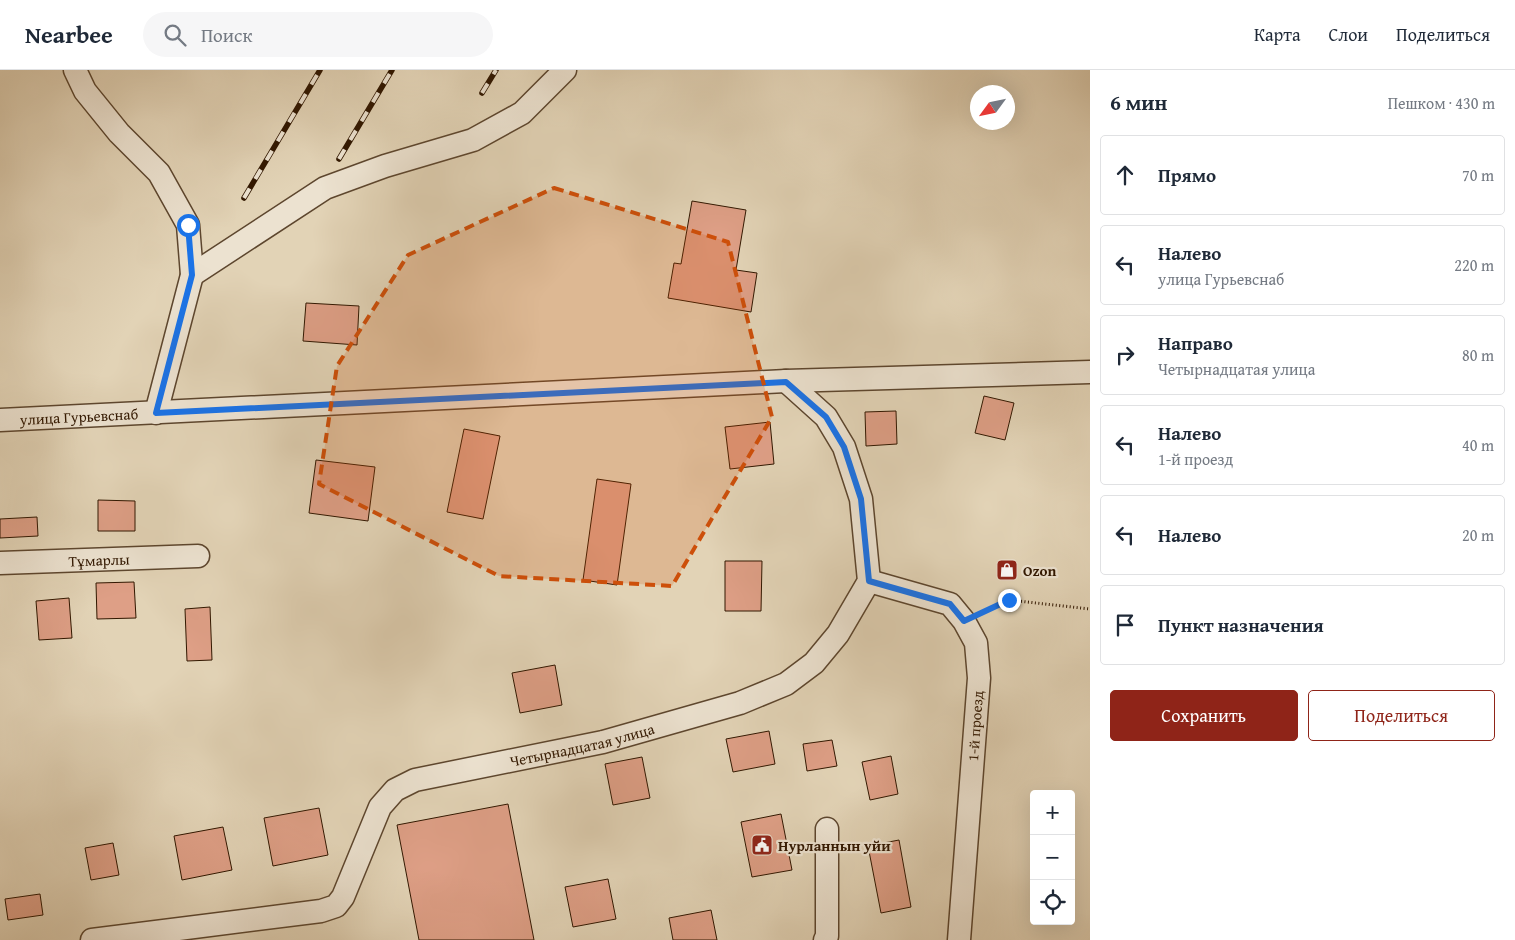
<!DOCTYPE html>
<html lang="ru">
<head>
<meta charset="utf-8">
<style>
	body { margin:0; font-family:"Gentium Book Plus",serif; background:#f6f6f7; color:#1f2937 }
	.controls { position:absolute; right:15px; bottom:15px; display:grid; overflow:hidden; border-radius:5px; box-shadow:0 5px 20px #0002 }
	.controls button { width:45px; height:45px; display:grid; place-items:center; padding:0; border:0; border-bottom:1px solid #e0e1e3; background:#fff; color:#1f2937; font:25px sans-serif }
	.compass { position:absolute; left:970px; top:15px; width:45px; height:45px; border-radius:50%; background:#fff; box-shadow:0 5px 20px #0002; rotate:237deg }
	.stop { position:absolute; width:15px; height:15px; margin:-11px; border:4px solid #1a73e8; border-radius:50%; background:#fff }
	.stop.end { background:#1a73e8; border-color:#fff; box-shadow:0 1px 5px #0008 }
	.list { margin:0; padding:0; list-style:none }
	h2 { display:flex; justify-content:space-between; align-items:center; height:65px; margin:0; padding:0 20px; font-size:21px }
	h2 small { font-size:16px; font-weight:400; color:#747a83 }
	.list li { display:grid; grid-template-columns:32px 1fr auto; gap:15px; align-items:center; box-sizing:border-box; height:80px; margin:0 10px 10px; padding:0 10px; border:1px solid #e0e1e3; border-radius:5px }
	.list b { display:block; font-size:19px; white-space:nowrap }
	.list p { margin:0; font-size:16px; white-space:nowrap; color:#747a83 }
	.list em { font-size:16px; font-style:normal; color:#747a83 }
	.actions { display:flex; gap:10px; padding:15px 20px }
	.actions a { flex:1; padding:11px 0; border:1px solid #8f2418; border-radius:5px; text-align:center; font-size:18px; color:#8f2418 }
	.actions .main { background:#8f2418; color:#fff }
	.icon { flex:none; width:28px; height:28px; fill:none; stroke:currentColor; stroke-width:2; stroke-linecap:round; stroke-linejoin:round }
	.map { position:relative; flex:none; width:1090px; height:870px; overflow:hidden }
	header { display:flex; align-items:center; gap:30px; box-sizing:border-box; height:70px; padding:0 25px; background:#fff; border-bottom:1px solid #e0e1e3 }
	header strong { font-size:24px }
	nav { display:flex; gap:28px; margin-inline-start:auto; font-size:18px }
	.search { width:350px; height:45px; background:#f6f6f7; display:flex; align-items:center; gap:12px; box-sizing:border-box; padding:0 18px; border-radius:28px; color:#747a83; font-size:19px }
	main { display:flex }
	aside { flex:1; background:#fff }
	.map>svg:first-child { display:block }
</style>
</head>
<body>
<header>
<strong>Nearbee</strong>
<div class="search"><svg class="icon" aria-label="search" viewBox="0 0 24 24"><circle cx="10" cy="10" r="6"/><path d="M15 15l6 6"/></svg>Поиск</div>
<nav><a>Карта</a><a>Слои</a><a>Поделиться</a></nav>
</header>
<main>
<div class="map">
<svg width="1090" height="870" viewBox="0 0 1090 870">
	<rect width="100%" height="100%" fill="#e2d3b6"/>
	<filter id="stains"><feTurbulence type="fractalNoise" baseFrequency=".004" numOctaves="4"/><feColorMatrix values="0 0 0 0 .2 0 0 0 0 .09 0 0 0 0 .02 0 0 0 .5 -.17"/></filter>
	<radialGradient id="worn" r=".72"><stop offset=".6" stop-color="#630" stop-opacity="0"/><stop offset="1" stop-color="#630" stop-opacity=".3"/></radialGradient>
	<path fill="#de9f86" stroke="#311700" d="M 692,131 L 746,140 L 736,200 L 757,203 L 751,242 L 668,228 L 674,193 L 681,194 Z
		M 306,233 L 359,236 L 357,275 L 303,271 Z
		M 984,326 L 1014,333 L 1005,370 L 975,363 Z
		M 896,341 L 897,374 L 866,376 L 865,342 Z
		M 770,352 L 774,394 L 730,399 L 725,357 Z
		M 464,359 L 500,366 L 483,449 L 447,442 Z
		M 316,390 L 375,397 L 368,451 L 309,443 Z
		M 597,409 L 631,414 L 617,515 L 583,510 Z
		M 98,430 L 135,431 L 135,461 L 98,461 Z
		M 37,447 L 38,466 L 0,468 L 0,449 Z
		M 725,491 L 762,491 L 761,541 L 725,541 Z
		M 134,512 L 136,548 L 97,549 L 96,513 Z
		M 69,528 L 72,568 L 39,570 L 36,531 Z
		M 210,537 L 212,590 L 187,591 L 185,539 Z
		M 555,595 L 562,635 L 520,643 L 512,603 Z
		M 769,661 L 775,694 L 733,702 L 726,669 Z
		M 832,670 L 837,696 L 807,701 L 803,674 Z
		M 891,686 L 898,724 L 870,730 L 862,692 Z
		M 642,687 L 650,728 L 613,735 L 605,694 Z
		M 508,734 L 534,870 L 419,870 L 397,755 Z
		M 319,738 L 328,785 L 273,796 L 264,748 Z
		M 781,744 L 792,800 L 752,807 L 741,752 Z
		M 223,757 L 232,800 L 182,810 L 174,766 Z
		M 899,770 L 911,837 L 881,843 L 868,776 Z
		M 113,773 L 119,805 L 91,810 L 85,778 Z
		M 608,809 L 616,849 L 573,857 L 565,817 Z
		M 40,824 L 43,845 L 8,850 L 5,829 Z
		M 711,840 L 717,870 L 673,870 L 669,848 Z"/>
	<g fill="none" stroke-linecap="round" stroke-linejoin="round">
		<g stroke="#5d462e" stroke-width="25">
			<g id="minor">
				<path d="M 75,0 L 85,21 L 119,63 L 159,103 L 188,155 L 192,205 L 156,343"/>
				<path d="M 192,205 L 325,118 L 385,96 L 473,70 L 522,43 L 565,0"/>
				<path id="s1" d="M 0,350 L 786,311 L 1090,302"/>
				<path id="s2" d="M 0,493 L 198,486"/>
				<path d="M 869,511 L 950,534 L 964,551 L 976,573 L 979,608 L 959,870"/>
				<path id="s3" d="M 92,870 L 321,841 L 336,836 L 343,827 L 380,737 L 395,720 L 415,710 L 603,672 L 740,633 L 786,614 L 814,593 L 838,564 L 869,511 L 861,429 L 844,377 L 826,347 L 786,311"/>
				<path d="M 825,870 L 827,866 L 827,759"/>
			</g>
		</g>
		<path stroke="#311700" stroke-width="3" stroke-dasharray="1 2.5" stroke-linecap="butt" d="M 982,543 L 1009,530 L 1090,539"/>
		<use href="#minor" stroke="#ece2d0" stroke-width="22"/>
		<g stroke="#311700" stroke-width="5.5">
			<path id="rail" d="M 482,23 L 496,0
				M 339,89 L 392,0
				M 244,128 L 320,0"/>
		</g>
		<use href="#rail" stroke="#ece2d0" stroke-width="4" stroke-dasharray="11" stroke-linecap="butt"/>
	</g>
	<g fill="none" stroke-linecap="round" stroke-linejoin="round">
		<path stroke="#1a73e8" stroke-width="6" d="M 188,155 L 192,205 L 156,343 L 786,312 L 826,347 L 844,377 L 861,429 L 869,511 L 950,534 L 964,551 L 1009,530"/>
	</g>
	<path fill="#cd4f0a" fill-opacity="0.2" stroke="#cd4f0a" stroke-width="4" stroke-dasharray="10 6" stroke-linejoin="round" d="M 554,118 L 728,172 L 772,347 L 672,516 L 499,506 L 319,414 L 337,296 L 408,185 Z"/>
	<defs>
		<g id="shop-square" transform="scale(1.125)"><rect x="-9" y="-9" width="18" height="18" rx="4" fill="#8f2418" stroke="#ece2d0"/><path d="M-5-2.5h2.3a2.7 3.5 0 0 1 5.4 0H5L5.5 6h-11ZM-1.5-2.5h3a1.5 2.3 0 0 0-3 0Z" fill="#fff"/></g>
		<g id="civic-square" transform="scale(1.125)"><rect x="-9" y="-9" width="18" height="18" rx="4" fill="#8f2418" stroke="#ece2d0"/><path d="M-.6-6.5H3V-4.5H.6V-3L4-1V1h2V6H-6V1h2V-1L-.6-3ZM-1.2 2.5V6h2.4V2.5Z" fill="#fff"/></g>
	</defs>
	<g fill-rule="evenodd">
		<use href="#shop-square" x="1007" y="500"/>
		<use href="#civic-square" x="762" y="775"/>
	</g>
	<g text-anchor="middle" dominant-baseline="central" stroke-width="4.5" stroke-linejoin="round" paint-order="stroke">
		<g font-size="15" fill="#311700" stroke="#ece2d0">
			<text stroke="none"><textPath href="#s1" startOffset="79">улица Гурьевснаб</textPath></text>
			<text stroke="none"><textPath href="#s2" startOffset="99">Тұмарлы</textPath></text>
			<text transform="translate(975 656) rotate(-86)">1-й проезд</text>
			<text stroke="none"><textPath href="#s3" startOffset="571">Четырнадцатая улица</textPath></text>
		</g>
		<g font-size="15" font-weight="bold" fill="#311700" stroke="#ece2d0" text-anchor="start">
			<text x="1023" y="500">Ozon</text>
			<text x="778" y="775">Нурланнын уйи</text>
		</g>
	</g>
	<rect width="100%" height="100%" filter="url(#stains)"/>
	<rect width="100%" height="100%" fill="url(#worn)"/>
</svg>
<div class="controls">
<button>+</button>
<button>−</button>
<button><svg class="icon" aria-label="locate" viewBox="0 0 24 24"><circle cx="12" cy="12" r="6"/><path d="M12 2v4M12 18v4M2 12h4M18 12h4"/></svg></button>
</div>
<svg class="compass" viewBox="-18 -18 36 36"><path d="M0-13l5 13h-10z" fill="#e53935"/><path d="M0 13l5-13h-10z" fill="#747a83"/></svg>
<div class="stop" style="left:188px;top:155px"></div>
<div class="stop end" style="left:1009px;top:530px"></div>
</div>
<aside>
<h2>6 мин<small>Пешком · 430 m</small></h2>
<ul class="list">
<li><svg class="icon" aria-label="ahead" viewBox="0 0 24 24"><path d="M12 20V5M6 11l6-6 6 6"/></svg><div><b>Прямо</b></div><em>70 m</em></li>
<li><svg class="icon" aria-label="left" viewBox="0 0 24 24"><path d="M17 20v-9H6M10 6l-5 5 5 5"/></svg><div><b>Налево</b><p>улица Гурьевснаб</p></div><em>220 m</em></li>
<li><svg class="icon" aria-label="right" viewBox="0 0 24 24"><path d="M7 20v-9h11M14 6l5 5-5 5"/></svg><div><b>Направо</b><p>Четырнадцатая улица</p></div><em>80 m</em></li>
<li><svg class="icon" aria-label="left" viewBox="0 0 24 24"><path d="M17 20v-9H6M10 6l-5 5 5 5"/></svg><div><b>Налево</b><p>1-й проезд</p></div><em>40 m</em></li>
<li><svg class="icon" aria-label="left" viewBox="0 0 24 24"><path d="M17 20v-9H6M10 6l-5 5 5 5"/></svg><div><b>Налево</b></div><em>20 m</em></li>
<li><svg class="icon" aria-label="arrive" viewBox="0 0 24 24"><path d="M6 21V4h12l-3 4 3 4H6"/></svg><div><b>Пункт назначения</b></div></li>
</ul>
<div class="actions"><a class="main">Сохранить</a><a>Поделиться</a></div>
</aside>
</main>
</body>
</html>
